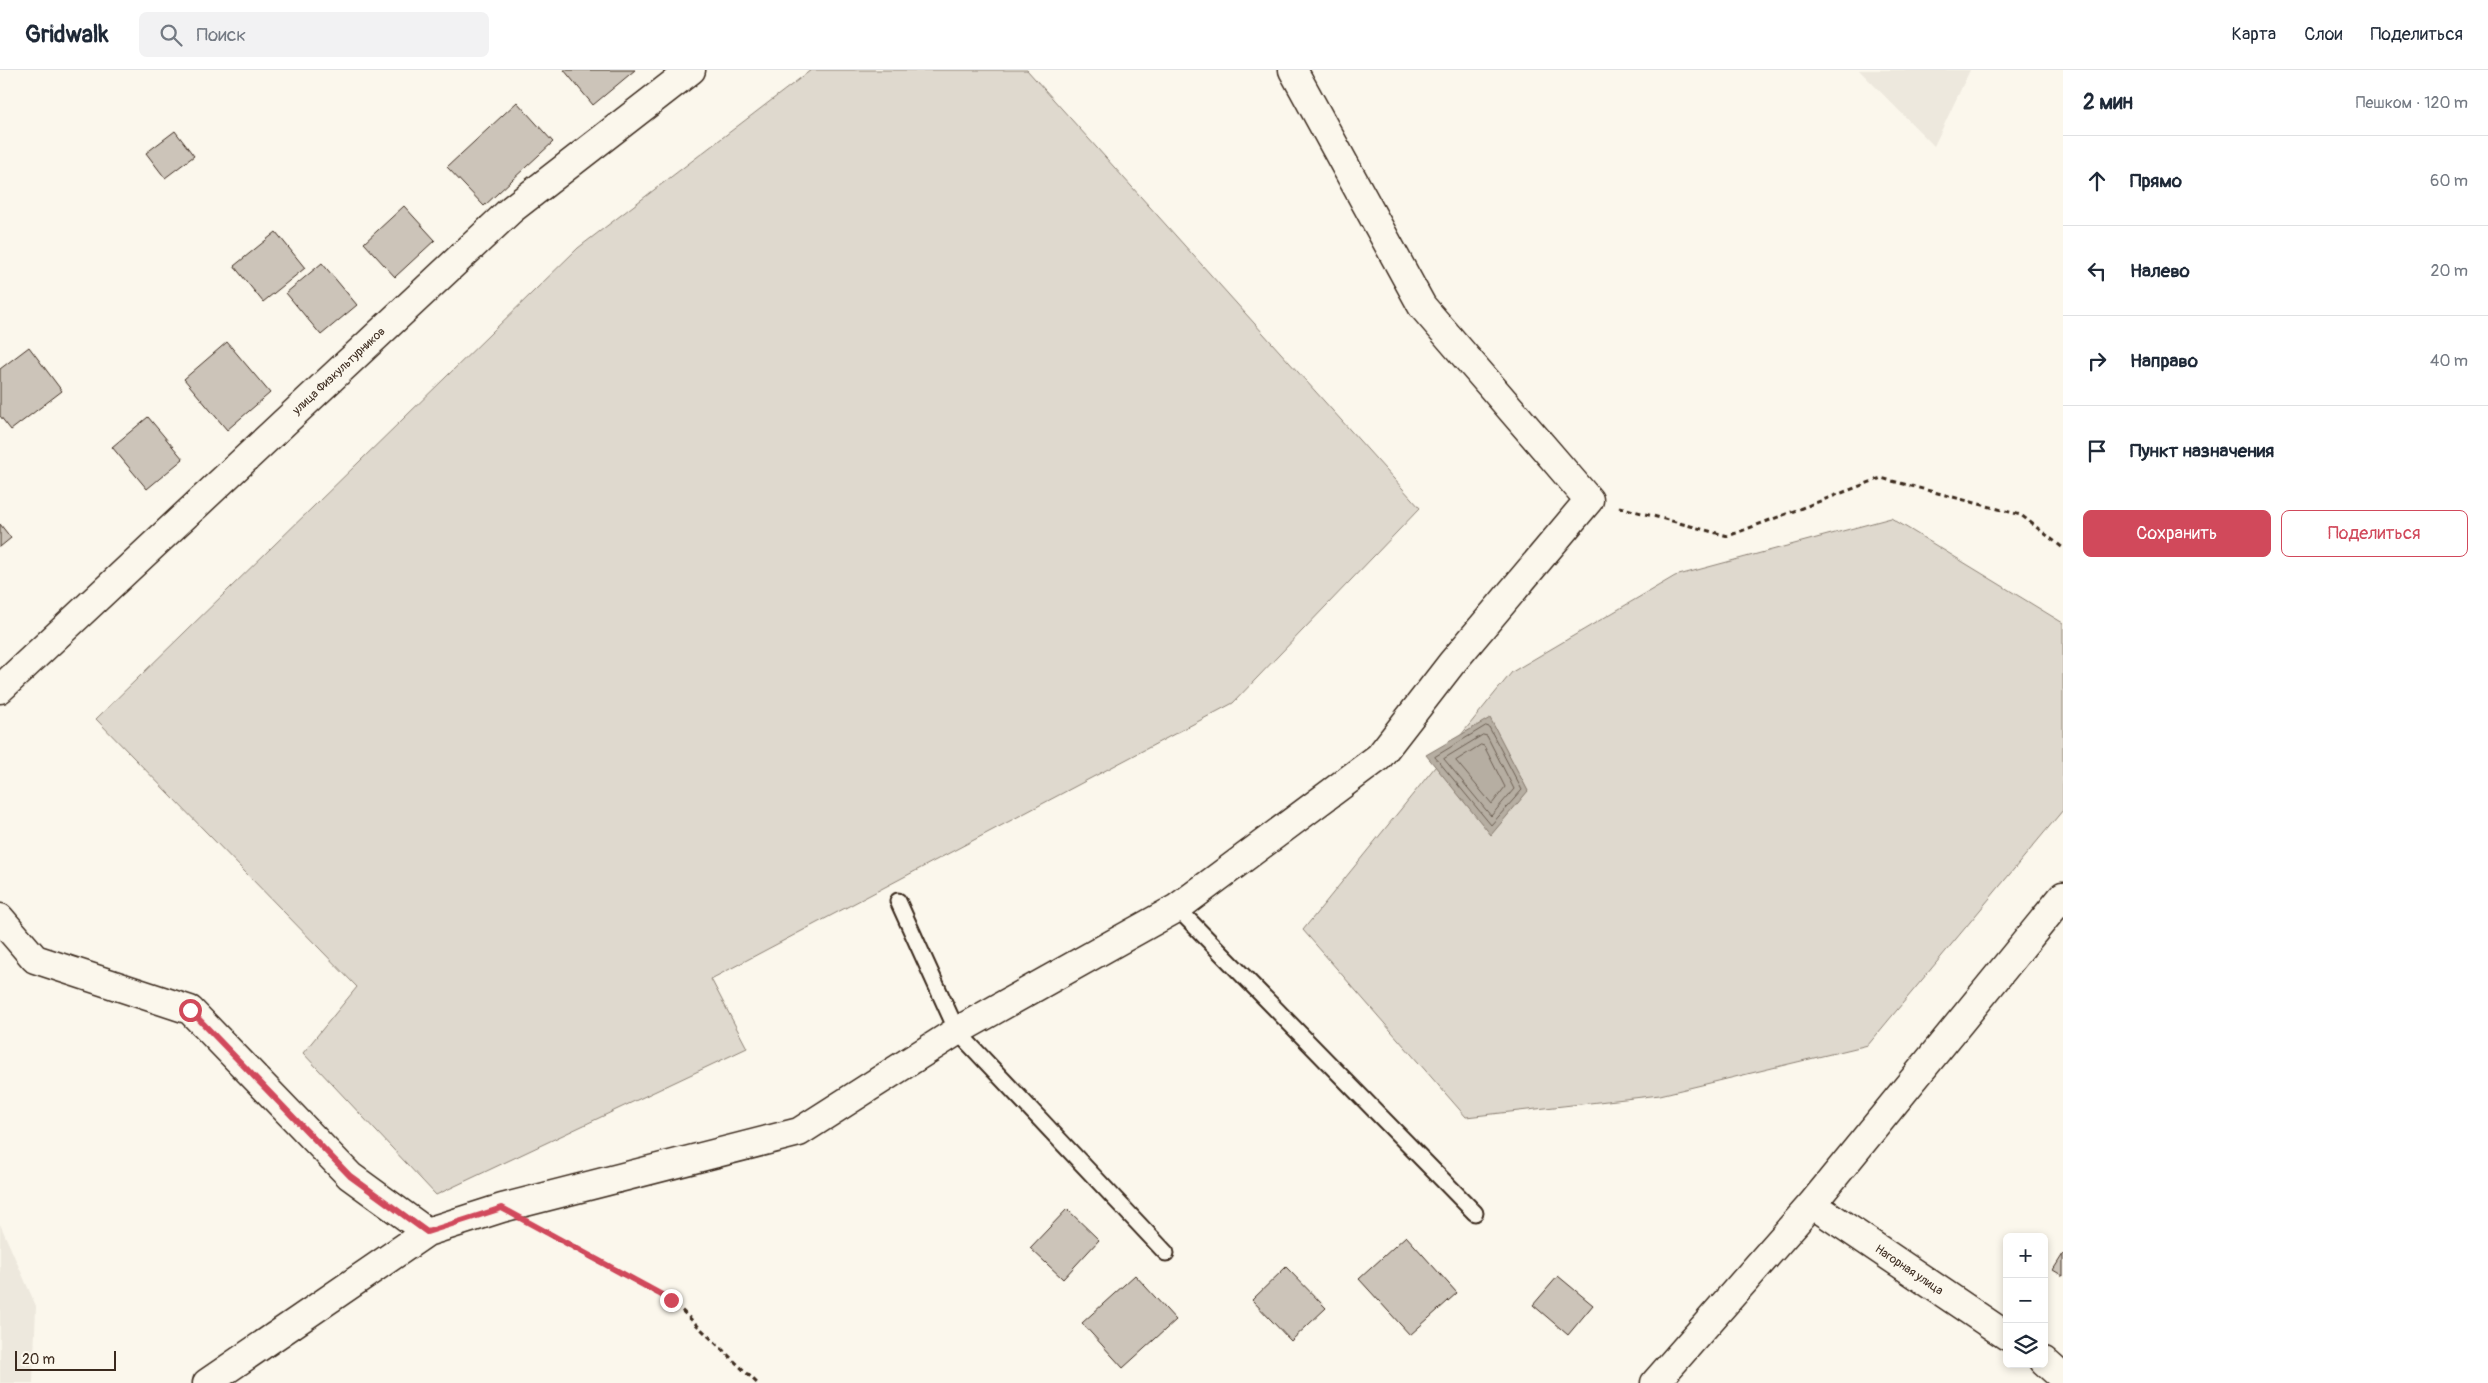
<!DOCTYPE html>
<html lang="ru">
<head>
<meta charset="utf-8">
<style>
	body { margin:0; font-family:Pangolin,sans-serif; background:#f2f2f3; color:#1f2937 }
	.controls { position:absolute; right:15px; bottom:15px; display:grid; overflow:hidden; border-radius:8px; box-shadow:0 2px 8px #0003 }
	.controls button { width:45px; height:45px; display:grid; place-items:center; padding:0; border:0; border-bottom:1px solid #e0e1e3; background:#fff; color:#1f2937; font:25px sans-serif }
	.scale { position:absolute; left:15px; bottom:12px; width:101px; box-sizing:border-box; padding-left:5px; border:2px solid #3b2a1e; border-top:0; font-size:14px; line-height:18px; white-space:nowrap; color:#3b2a1e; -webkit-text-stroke:4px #fbf7ec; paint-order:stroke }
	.stop { position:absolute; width:15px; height:15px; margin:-11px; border:4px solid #d1495b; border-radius:50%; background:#fff }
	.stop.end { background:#d1495b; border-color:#fff; box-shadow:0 1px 5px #0008 }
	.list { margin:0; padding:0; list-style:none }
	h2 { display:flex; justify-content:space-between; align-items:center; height:65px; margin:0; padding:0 20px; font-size:21px }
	h2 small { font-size:16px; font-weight:400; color:#747a83 }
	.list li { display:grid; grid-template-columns:32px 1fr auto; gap:15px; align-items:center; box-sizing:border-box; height:90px; padding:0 20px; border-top:1px solid #e0e1e3 }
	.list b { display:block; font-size:19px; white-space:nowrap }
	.list em { font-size:16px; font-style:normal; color:#747a83 }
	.actions { display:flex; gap:10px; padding:15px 20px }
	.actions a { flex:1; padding:11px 0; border:1px solid #d1495b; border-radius:8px; text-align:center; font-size:18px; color:#d1495b }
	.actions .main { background:#d1495b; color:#fff }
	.icon { flex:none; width:28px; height:28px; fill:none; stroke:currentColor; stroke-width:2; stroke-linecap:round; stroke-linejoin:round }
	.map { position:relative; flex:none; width:2063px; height:1313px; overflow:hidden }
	header { display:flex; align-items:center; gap:30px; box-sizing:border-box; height:70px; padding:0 25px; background:#fff; border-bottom:1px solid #e0e1e3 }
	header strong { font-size:24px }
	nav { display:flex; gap:28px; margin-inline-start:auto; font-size:18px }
	.search { width:350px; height:45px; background:#f2f2f3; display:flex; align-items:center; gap:12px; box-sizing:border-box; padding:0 18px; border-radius:8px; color:#747a83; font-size:19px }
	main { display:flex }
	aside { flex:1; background:#fff }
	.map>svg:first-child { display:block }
</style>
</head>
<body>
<header>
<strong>Gridwalk</strong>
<div class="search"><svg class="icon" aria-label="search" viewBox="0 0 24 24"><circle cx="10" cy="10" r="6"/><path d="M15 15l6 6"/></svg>Поиск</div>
<nav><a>Карта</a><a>Слои</a><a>Поделиться</a></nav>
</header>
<main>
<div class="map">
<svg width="2063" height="1313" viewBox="0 0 2063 1313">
	<rect width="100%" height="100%" fill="#fbf7ec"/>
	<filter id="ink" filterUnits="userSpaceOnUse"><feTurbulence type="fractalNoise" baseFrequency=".02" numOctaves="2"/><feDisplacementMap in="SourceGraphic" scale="10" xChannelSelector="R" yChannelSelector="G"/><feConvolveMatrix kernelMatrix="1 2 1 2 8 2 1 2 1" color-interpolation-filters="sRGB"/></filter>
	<g filter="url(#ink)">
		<path fill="#ede8dd" d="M 1859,0 L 1970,0 L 1934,76 Z
			M 0,1154 L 36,1236 L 33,1313 L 0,1313 Z"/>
		<path fill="#dfd9ce" stroke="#8d8276" d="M 811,0 L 1027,0 L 1420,438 L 1233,633 L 711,909 L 747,978 L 436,1125 L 303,983 L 357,917 L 96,649 L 578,178 Z
			M 1891,448 L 2063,553 L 2063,740 L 1868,975 L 1660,1025 L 1466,1047 L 1303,860 L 1512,602 L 1675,506 Z"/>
		<path fill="#b6aea2" stroke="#85796d" d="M 1490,648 L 1528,721 L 1491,765 L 1426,685 Z"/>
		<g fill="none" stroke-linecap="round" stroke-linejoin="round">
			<path stroke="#6c5f53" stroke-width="1" d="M 1486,656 L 1489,657 L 1522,720 L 1491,755 L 1435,687 Z
				M 1483,665 L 1487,666 L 1514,719 L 1491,746 L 1444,689 Z
				M 1481,675 L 1484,676 L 1505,717 L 1492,734 L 1456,691 Z"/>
		</g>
		<path fill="#ccc4b9" stroke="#3b2a1e" d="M 564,0 L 635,0 L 593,35 Z
			M 517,32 L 553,72 L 484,136 L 447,97 Z
			M 175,61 L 194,86 L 165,108 L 146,83 Z
			M 404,136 L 435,170 L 395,207 L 364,173 Z
			M 276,162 L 305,198 L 263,232 L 234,196 Z
			M 322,193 L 357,235 L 321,265 L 286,223 Z
			M 227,272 L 270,323 L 227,360 L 184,309 Z
			M 29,277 L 62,321 L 11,360 L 0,346 L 0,299 Z
			M 148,347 L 183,389 L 147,419 L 112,377 Z
			M 0,454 L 11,468 L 0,477 Z
			M 1067,1139 L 1099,1170 L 1063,1209 L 1030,1178 Z
			M 1406,1166 L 1457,1223 L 1410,1265 L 1359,1209 Z
			M 2063,1184 L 2063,1206 L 2053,1200 Z
			M 1286,1197 L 1326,1238 L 1291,1271 L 1252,1230 Z
			M 1135,1205 L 1176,1250 L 1123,1298 L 1082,1253 Z
			M 1558,1206 L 1593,1235 L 1568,1265 L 1533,1235 Z"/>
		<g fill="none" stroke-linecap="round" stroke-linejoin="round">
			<g stroke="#3b2a1e" stroke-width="19">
				<path id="lane" d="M 898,831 L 957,961 L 1166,1183
					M 1177,838 L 1475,1143"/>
			</g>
			<g stroke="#3b2a1e" stroke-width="31">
				<path id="street" d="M 0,619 L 512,139 L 691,0
					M 0,848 L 35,889 L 190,940 L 350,1106 L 427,1162
					M 1812,1134 L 2007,1266
					M 2044,1291 L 2063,1308
					M 207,1313 L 427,1162 L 502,1138 L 799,1062 L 957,961 L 1177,838 L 1379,687 L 1451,594 L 1589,430 L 1422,236 L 1293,0
					M 1655,1313 L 1812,1134 L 2063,826"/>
			</g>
			<path stroke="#3b2a1e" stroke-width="3" stroke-dasharray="5 4" stroke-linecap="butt" d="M 1619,437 L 1728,466 L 1881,408 L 2021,445 L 2063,478
				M 542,1160 L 671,1230 L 757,1313"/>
			<use href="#lane" stroke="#fbf7ec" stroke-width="15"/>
			<use href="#street" stroke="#fbf7ec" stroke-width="28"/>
		</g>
	</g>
	<g fill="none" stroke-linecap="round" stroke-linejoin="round" filter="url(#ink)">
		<path stroke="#d1495b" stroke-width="6" d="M 190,940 L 350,1106 L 427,1162 L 502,1138 L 671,1230"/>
	</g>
	<g text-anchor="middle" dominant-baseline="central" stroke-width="4" stroke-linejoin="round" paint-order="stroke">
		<g font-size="12" fill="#3b2a1e" stroke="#fbf7ec">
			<text transform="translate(339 301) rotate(-43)">улица Физкультурников</text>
			<text transform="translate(1909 1200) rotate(34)">Нагорная улица</text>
		</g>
	</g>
</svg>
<div class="controls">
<button>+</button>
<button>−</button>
<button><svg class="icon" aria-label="layers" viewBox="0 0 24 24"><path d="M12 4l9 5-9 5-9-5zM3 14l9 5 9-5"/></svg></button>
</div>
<div class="scale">20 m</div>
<div class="stop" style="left:190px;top:940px"></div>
<div class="stop end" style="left:671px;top:1230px"></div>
</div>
<aside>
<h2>2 мин<small>Пешком · 120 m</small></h2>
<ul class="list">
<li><svg class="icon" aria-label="ahead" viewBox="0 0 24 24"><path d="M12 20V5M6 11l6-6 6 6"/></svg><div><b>Прямо</b></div><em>60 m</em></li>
<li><svg class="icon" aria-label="left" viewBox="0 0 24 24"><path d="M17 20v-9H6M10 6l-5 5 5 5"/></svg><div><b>Налево</b></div><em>20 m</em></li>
<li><svg class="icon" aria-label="right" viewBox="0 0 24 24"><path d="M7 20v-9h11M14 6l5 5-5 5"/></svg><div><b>Направо</b></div><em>40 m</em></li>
<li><svg class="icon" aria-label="arrive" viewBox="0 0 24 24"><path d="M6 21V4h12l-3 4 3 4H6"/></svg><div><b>Пункт назначения</b></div></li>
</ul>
<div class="actions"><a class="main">Сохранить</a><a>Поделиться</a></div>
</aside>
</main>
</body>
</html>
